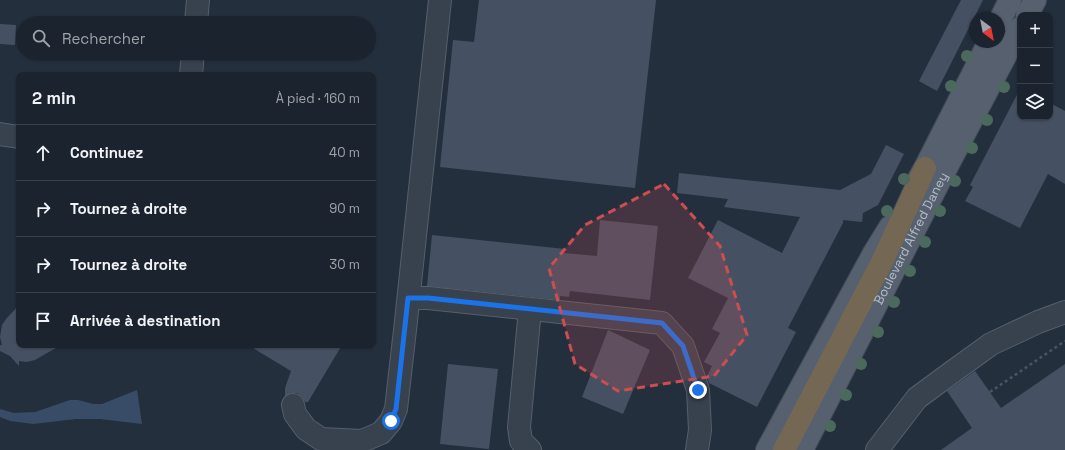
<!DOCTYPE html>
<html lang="fr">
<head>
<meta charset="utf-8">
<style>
	body { margin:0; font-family:"Space Grotesk",sans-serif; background:#242b36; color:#f1f3f6 }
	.controls { position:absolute; right:12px; top:12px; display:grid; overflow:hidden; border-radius:8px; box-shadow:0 1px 3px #0004 }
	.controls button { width:36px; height:36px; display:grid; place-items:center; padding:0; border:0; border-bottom:1px solid #39404a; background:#1b232e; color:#f1f3f6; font:20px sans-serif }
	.compass { position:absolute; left:969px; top:12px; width:36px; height:36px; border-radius:50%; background:#1b232e; box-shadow:0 1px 3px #0004; rotate:148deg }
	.stop { position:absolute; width:12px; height:12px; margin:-9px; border:3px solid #1a73e8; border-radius:50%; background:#fff }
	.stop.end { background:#1a73e8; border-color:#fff; box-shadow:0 1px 4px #0008 }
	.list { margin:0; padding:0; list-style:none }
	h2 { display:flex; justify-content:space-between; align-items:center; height:52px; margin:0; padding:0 16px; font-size:17px }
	h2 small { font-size:13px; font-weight:400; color:#a0a4aa }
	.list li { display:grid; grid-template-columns:26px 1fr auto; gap:12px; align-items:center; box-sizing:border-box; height:56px; padding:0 16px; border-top:1px solid #39404a }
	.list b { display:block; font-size:15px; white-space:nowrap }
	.list em { font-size:13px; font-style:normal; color:#a0a4aa }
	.icon { flex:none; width:22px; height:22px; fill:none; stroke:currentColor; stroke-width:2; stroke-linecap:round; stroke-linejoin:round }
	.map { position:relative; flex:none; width:1065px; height:450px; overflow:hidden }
	.search { position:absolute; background:#1b232e; box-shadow:0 1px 3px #0004; left:16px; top:16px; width:360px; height:44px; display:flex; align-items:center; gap:10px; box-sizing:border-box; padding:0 14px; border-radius:22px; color:#a0a4aa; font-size:15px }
	.panel { position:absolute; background:#1b232e; box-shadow:0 1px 3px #0004; left:16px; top:72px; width:360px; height:276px; border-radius:8px }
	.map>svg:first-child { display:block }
</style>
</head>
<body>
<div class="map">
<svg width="1065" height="450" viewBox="0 0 1065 450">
	<rect width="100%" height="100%" fill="#242f3e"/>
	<path fill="#394c67" d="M 137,390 L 142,424 L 100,419 L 76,419 L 33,424 L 10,421 L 0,417 L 0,409 L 14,413 L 35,412 L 70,400 L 78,400 L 93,404 L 102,404 Z"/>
	<path fill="#455162" d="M 479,0 L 656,0 L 635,188 L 440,167 L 453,40 L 474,42 Z
		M 961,0 L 983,0 L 937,91 L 919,81 Z
		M 0,24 L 16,25 L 15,45 L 0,44 Z
		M 1020,89 L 1020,117 L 1050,117 L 1050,103 L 1065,111 L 1065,184 L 1048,174 L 1020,228 L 965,201 L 973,187 L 970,185 Z
		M 886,145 L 904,154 L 878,205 L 863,213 L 862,222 L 843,220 L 843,223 L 788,328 L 796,332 L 757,407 L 709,383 L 707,376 L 712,366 L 704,362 L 720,333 L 712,329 L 728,298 L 688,278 L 718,220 L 782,253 L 800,217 L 724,207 L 728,199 L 677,193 L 679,173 L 840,190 L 871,174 Z
		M 600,220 L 658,226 L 650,300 L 570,291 L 569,297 L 560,296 L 560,300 L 427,286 L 432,235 L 565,249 L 564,253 L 597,256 Z
		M 19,305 L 19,345 L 61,345 L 35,360 L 27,362 L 19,361 L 19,366 L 10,356 L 0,351 L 0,345 L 2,345 L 0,337 L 2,325 L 6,319 Z
		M 608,330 L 650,350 L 623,414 L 582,397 Z
		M 248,345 L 342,345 L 308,402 L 305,402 L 302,397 L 297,393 L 291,393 L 285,396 L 285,388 L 291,371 Z
		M 448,364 L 498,369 L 489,449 L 440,444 Z
		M 1065,364 L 1065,450 L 941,450 L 972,428 L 947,391 L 975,371 L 1001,408 Z"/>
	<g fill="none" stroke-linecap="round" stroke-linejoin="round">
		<g stroke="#565f6c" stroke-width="24">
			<path id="minor" d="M 196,23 L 198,0
				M 191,75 L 193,53
				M 0,134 L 19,137
				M 409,298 L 428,298 L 662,323 L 683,346 L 698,390 L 700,430 L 697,450
				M 293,405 L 295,414 L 306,429 L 321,439 L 362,441 L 381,433 L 391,421 L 396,409 L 406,321 L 440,0
				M 530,450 L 521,441 L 519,427 L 530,309
				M 877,450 L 917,398 L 955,370 L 991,344 L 1038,322 L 1065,312"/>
		</g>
		<g stroke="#414a57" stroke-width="24">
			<g id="major">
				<path d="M 1027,15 L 1035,0"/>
				<path d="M 999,22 L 1010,0"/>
				<path d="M 916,184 L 925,168 L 989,42"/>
				<path d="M 767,450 L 874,253 L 890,227"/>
				<path id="s1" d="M 802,450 L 941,178 L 1020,28"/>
			</g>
		</g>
		<g stroke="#434c59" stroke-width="24">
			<path id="highway" d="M 784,450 L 883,260 L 925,168"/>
		</g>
		<path stroke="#44595c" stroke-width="2.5" stroke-dasharray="3 3" stroke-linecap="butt" d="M 990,392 L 1065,341"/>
		<use href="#minor" stroke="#38414e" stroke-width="22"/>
		<use href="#major" stroke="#56606e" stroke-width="22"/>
		<use href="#highway" stroke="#746855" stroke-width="22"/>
	</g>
	<g fill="#4b6a5d">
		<circle cx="967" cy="56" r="6"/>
		<circle cx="951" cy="86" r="6"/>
		<circle cx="1004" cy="87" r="6"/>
		<circle cx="987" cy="120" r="6"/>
		<circle cx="972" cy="148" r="6"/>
		<circle cx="904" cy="179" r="6"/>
		<circle cx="955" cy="181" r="6"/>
		<circle cx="887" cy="211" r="6"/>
		<circle cx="940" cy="211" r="6"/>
		<circle cx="925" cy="242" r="6"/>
		<circle cx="910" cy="271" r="6"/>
		<circle cx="894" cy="302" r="6"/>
		<circle cx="878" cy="332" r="6"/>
		<circle cx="861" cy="364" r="6"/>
		<circle cx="846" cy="395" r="6"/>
		<circle cx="830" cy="426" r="6"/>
	</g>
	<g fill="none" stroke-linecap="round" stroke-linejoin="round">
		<path stroke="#1a73e8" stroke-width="5" d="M 391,421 L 396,409 L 408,298 L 428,298 L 662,323 L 683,346 L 698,390"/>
	</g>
	<path fill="#ce4d50" fill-opacity="0.2" stroke="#ce4d50" stroke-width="3" stroke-dasharray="8 5" stroke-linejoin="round" d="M 664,184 L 720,246 L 747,335 L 714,376 L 618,391 L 575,364 L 549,268 L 585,225 Z"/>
	<g text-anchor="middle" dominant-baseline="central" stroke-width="3.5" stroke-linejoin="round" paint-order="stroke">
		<g font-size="13" fill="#b4bcc9" stroke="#1d2633">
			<text stroke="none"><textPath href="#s1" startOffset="238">Boulevard Alfred Daney</textPath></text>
		</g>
	</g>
</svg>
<div class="controls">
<button>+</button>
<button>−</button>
<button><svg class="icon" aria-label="layers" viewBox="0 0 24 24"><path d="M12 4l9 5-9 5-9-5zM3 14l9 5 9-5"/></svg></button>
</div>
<svg class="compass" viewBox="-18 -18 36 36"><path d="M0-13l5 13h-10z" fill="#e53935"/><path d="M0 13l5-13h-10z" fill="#a0a4aa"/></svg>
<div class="stop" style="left:391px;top:421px"></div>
<div class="stop end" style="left:698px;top:390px"></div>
<div class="search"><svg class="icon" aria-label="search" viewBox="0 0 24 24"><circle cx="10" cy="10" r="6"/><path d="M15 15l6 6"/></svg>Rechercher</div>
<section class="panel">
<h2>2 min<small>À pied · 160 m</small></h2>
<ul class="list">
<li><svg class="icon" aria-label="ahead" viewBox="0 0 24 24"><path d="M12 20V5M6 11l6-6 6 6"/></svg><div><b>Continuez</b></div><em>40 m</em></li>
<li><svg class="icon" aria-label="right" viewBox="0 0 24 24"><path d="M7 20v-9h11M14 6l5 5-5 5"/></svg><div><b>Tournez à droite</b></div><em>90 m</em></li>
<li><svg class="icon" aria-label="right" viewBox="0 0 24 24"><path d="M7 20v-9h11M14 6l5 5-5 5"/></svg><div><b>Tournez à droite</b></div><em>30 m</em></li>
<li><svg class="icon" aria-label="arrive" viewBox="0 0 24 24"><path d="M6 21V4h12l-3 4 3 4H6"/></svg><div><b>Arrivée à destination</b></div></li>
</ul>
</section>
</div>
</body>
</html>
